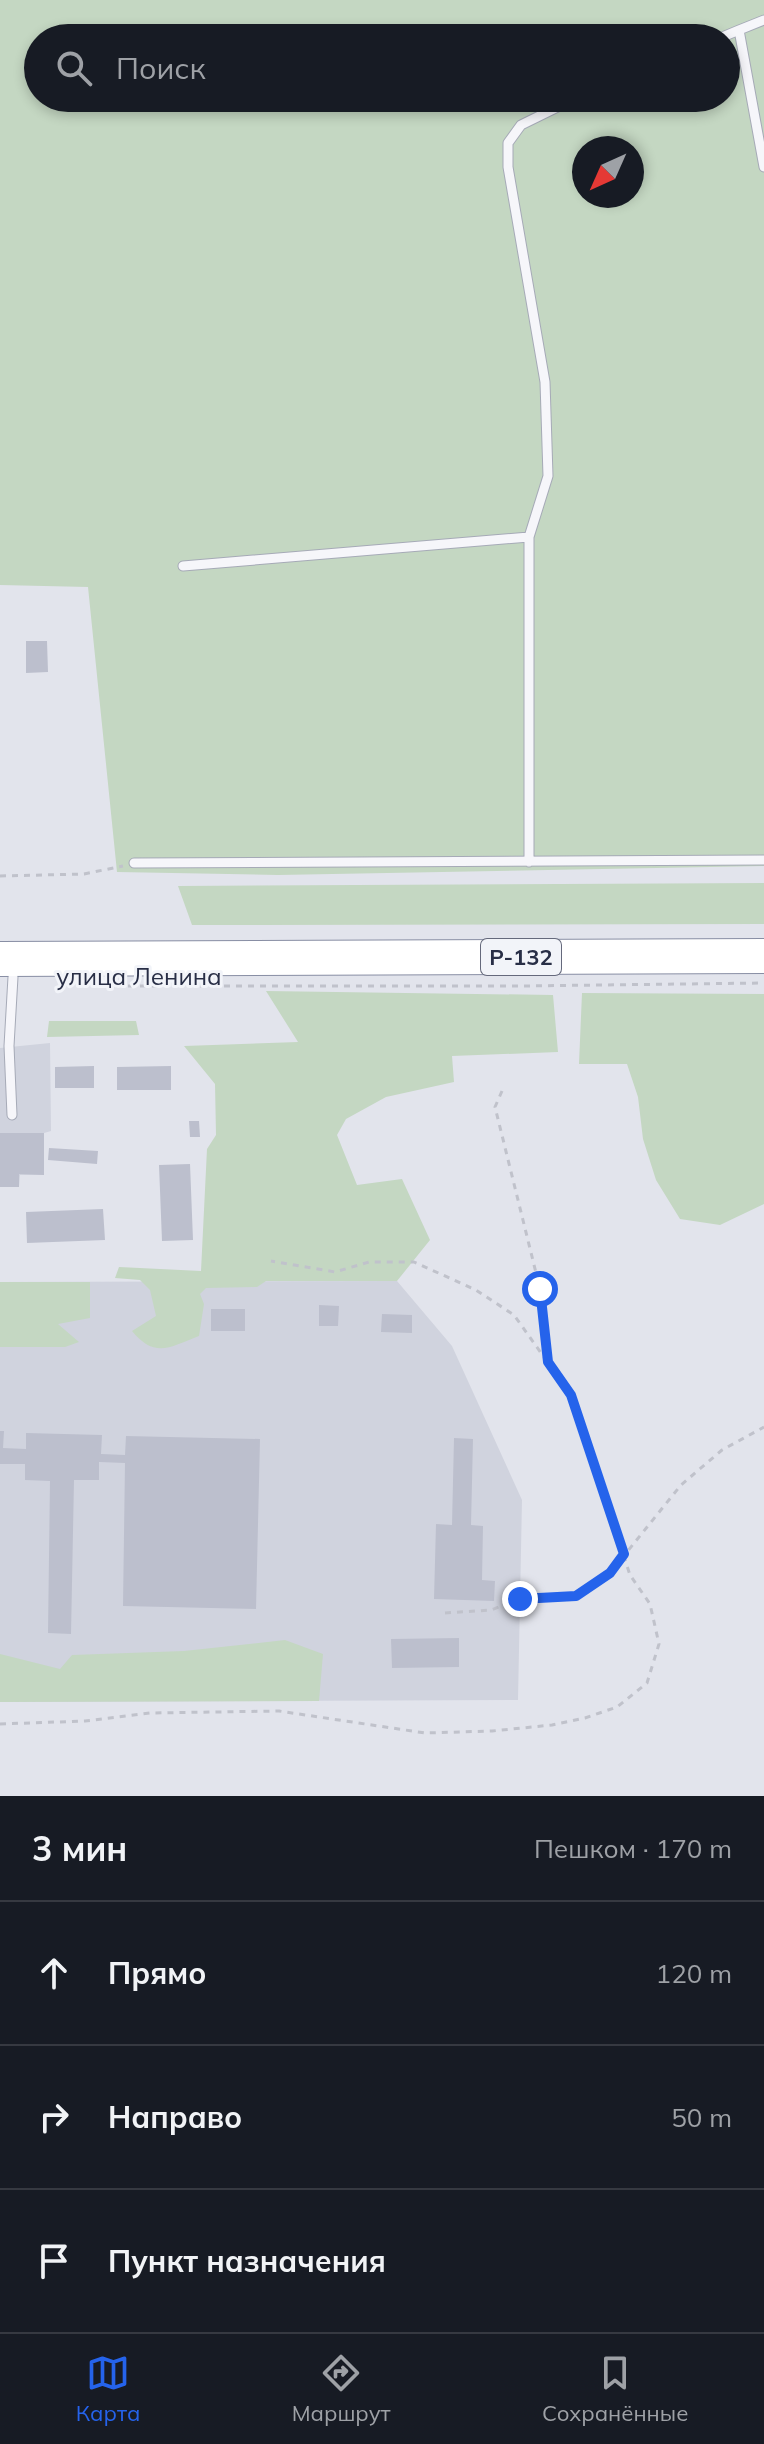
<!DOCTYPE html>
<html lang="ru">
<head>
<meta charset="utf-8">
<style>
	body { margin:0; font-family:Mulish,sans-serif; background:#242831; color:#f1f3f6 }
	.compass { position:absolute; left:572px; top:136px; width:72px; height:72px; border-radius:50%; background:#171b24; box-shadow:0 4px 12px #0003; rotate:225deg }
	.stop { position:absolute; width:24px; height:24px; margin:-18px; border:6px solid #2563eb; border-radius:50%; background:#fff }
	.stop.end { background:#2563eb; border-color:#fff; box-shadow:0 2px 8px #0008 }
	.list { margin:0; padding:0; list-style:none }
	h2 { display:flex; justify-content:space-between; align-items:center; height:104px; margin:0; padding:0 32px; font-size:34px }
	h2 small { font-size:26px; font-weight:400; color:#9ea1a6 }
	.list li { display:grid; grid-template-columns:52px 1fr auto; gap:24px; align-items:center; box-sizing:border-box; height:144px; padding:0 32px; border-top:2px solid #363941 }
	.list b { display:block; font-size:30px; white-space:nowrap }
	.list em { font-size:26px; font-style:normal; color:#9ea1a6 }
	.icon { flex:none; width:44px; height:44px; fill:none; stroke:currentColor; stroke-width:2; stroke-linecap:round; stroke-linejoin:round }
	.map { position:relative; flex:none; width:764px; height:1796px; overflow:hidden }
	.search { position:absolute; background:#171b24; box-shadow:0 4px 12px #0003; left:24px; right:24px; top:24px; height:88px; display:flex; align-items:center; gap:20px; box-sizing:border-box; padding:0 28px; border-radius:44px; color:#9ea1a6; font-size:30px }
	.sheet { height:536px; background:#171b24 }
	nav { display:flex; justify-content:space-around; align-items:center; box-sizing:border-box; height:112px; border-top:2px solid #363941; background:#171b24; font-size:22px; color:#9ea1a6 }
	nav a { display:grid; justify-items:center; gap:4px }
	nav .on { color:#2563eb }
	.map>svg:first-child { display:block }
</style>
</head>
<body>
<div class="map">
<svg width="764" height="1796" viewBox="0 0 764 1796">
	<rect width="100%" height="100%" fill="#e2e4ec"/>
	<path fill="#d0d3de" d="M 50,1043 L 51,1131 L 44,1133 L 44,1175 L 20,1175 L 19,1187 L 0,1187 L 0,1048 Z
		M 397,1281 L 452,1346 L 522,1500 L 518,1700 L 0,1702 L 0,1282 Z"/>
	<path fill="#c4d7c2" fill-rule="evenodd" d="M 0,0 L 764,0 L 764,866 L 278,875 L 117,872 L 88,587 L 0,585 ZM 38,38 L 726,38 L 726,98 L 38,98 ZM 584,148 L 632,148 L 632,196 L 584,196 Z
		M 764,883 L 764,924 L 192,925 L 178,886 Z
		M 266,991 L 553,995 L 558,1052 L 452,1056 L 454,1082 L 386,1097 L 346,1119 L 337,1135 L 357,1185 L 402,1179 L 430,1240 L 397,1281 L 266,1281 L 257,1287 L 206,1288 L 200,1294 L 204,1304 L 199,1336 C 170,1347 155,1359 132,1331 L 156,1316 L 150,1290 L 140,1280 L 115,1278 L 119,1267 L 201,1271 L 207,1149 L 216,1135 L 215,1084 L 184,1046 L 298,1042 Z
		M 582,993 L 764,994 L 764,1204 L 720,1225 L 680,1219 L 656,1180 L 643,1139 L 638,1097 L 627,1064 L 579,1064 Z
		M 49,1021 L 136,1021 L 139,1035 L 47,1037 Z
		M 0,1282 L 90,1282 L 90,1318 L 58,1324 L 79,1342 L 65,1347 L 0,1347 Z
		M 285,1640 L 323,1654 L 319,1701 L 0,1702 L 0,1654 L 60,1669 L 72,1655 L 184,1651 Z"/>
	<path fill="#bcbfcd" d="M 26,641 L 47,641 L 48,672 L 26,673 Z
		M 94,1066 L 94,1088 L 55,1088 L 55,1067 Z
		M 171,1066 L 171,1090 L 117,1090 L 117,1067 Z
		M 189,1121 L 199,1121 L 200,1137 L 190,1137 Z
		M 0,1133 L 44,1133 L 44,1175 L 19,1174 L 19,1187 L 0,1187 Z
		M 49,1148 L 98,1151 L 97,1164 L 48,1160 Z
		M 190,1164 L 193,1240 L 162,1241 L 159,1165 Z
		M 103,1209 L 105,1240 L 27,1243 L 26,1212 Z
		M 319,1305 L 339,1306 L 338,1326 L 319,1326 Z
		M 211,1309 L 245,1309 L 245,1331 L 211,1331 Z
		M 382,1314 L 412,1315 L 412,1333 L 381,1332 Z
		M 0,1431 L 4,1431 L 3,1448 L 26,1449 L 26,1433 L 102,1435 L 101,1454 L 125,1455 L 126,1436 L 260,1439 L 256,1609 L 123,1606 L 125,1463 L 99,1462 L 99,1480 L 74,1480 L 71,1634 L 48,1633 L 50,1481 L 25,1480 L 25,1464 L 0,1464 Z
		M 454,1438 L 473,1439 L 471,1525 L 483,1526 L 482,1580 L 495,1581 L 494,1601 L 434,1599 L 436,1524 L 452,1525 Z
		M 459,1638 L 459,1667 L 392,1668 L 391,1639 Z"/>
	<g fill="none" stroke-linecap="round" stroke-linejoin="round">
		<g stroke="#a6aab7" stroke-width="11">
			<path id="lane" d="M 764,20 L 739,30 L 764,167
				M 720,38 L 739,30
				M 529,537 L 548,476 L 545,382 L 508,167 L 508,143 L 521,125 L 576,98
				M 183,566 L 529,537 L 529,862
				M 134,863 L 764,860
				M 12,1115 L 9,1046 L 13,977"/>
		</g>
		<g stroke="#888ea4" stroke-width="36">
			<path id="highway" d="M 0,959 L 764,956"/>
		</g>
		<path stroke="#c0c2cb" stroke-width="3" stroke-dasharray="6 6" stroke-linecap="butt" d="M 0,876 L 84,874 L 123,866
			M 104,986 L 520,986 L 764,983
			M 502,1091 L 495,1107 L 540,1289 L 547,1358
			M 445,1613 L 491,1610 L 520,1599 L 576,1596 L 610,1573 L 681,1485 L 722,1450 L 764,1427
			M 0,1724 L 85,1721 L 150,1713 L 279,1711 L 425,1733 L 492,1731 L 552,1725 L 585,1718 L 617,1707 L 647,1683 L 659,1644 L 650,1604 L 630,1575 L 571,1395 L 514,1315 L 476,1290 L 414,1262 L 369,1262 L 335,1272 L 271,1261"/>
		<use href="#lane" stroke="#f6f6fa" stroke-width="9"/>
		<use href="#highway" stroke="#fff" stroke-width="34"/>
	</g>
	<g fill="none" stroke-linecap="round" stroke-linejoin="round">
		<path stroke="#2563eb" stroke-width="10" d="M 520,1599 L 576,1596 L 610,1573 L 624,1554 L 571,1395 L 548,1362 L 540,1289"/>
	</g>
	<g text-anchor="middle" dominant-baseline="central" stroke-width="6" stroke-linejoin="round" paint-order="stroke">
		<rect fill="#f2f4f9" stroke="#65697c" stroke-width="2" x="481" y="939" width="80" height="36" rx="6"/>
		<g font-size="22" font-weight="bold" fill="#282e46">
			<text x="521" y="957">Р-132</text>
		</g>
		<g font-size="24" fill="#282e46" stroke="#f2f4f9">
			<text x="139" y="976">улица Ленина</text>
		</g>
	</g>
</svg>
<svg class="compass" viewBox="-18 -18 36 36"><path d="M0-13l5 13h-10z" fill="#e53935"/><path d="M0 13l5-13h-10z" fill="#9ea1a6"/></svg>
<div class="stop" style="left:540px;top:1289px"></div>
<div class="stop end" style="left:520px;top:1599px"></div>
<div class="search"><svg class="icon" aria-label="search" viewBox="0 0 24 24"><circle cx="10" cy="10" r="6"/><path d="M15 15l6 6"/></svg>Поиск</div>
</div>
<section class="sheet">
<h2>3 мин<small>Пешком · 170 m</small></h2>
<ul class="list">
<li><svg class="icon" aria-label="ahead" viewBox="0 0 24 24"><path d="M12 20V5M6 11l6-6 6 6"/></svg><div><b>Прямо</b></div><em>120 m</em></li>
<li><svg class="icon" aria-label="right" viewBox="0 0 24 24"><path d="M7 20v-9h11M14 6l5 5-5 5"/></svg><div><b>Направо</b></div><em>50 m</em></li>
<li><svg class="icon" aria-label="arrive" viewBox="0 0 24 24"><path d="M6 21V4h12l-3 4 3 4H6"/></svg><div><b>Пункт назначения</b></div></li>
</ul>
</section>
<nav>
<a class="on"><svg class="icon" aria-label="map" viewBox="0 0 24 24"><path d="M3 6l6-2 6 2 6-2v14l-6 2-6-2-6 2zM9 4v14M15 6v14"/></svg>Карта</a>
<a><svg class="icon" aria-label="directions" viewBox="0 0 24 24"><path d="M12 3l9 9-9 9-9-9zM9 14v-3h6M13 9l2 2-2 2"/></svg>Маршрут</a>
<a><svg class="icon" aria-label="saved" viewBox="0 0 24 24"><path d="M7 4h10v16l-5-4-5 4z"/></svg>Сохранённые</a>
</nav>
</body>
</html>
